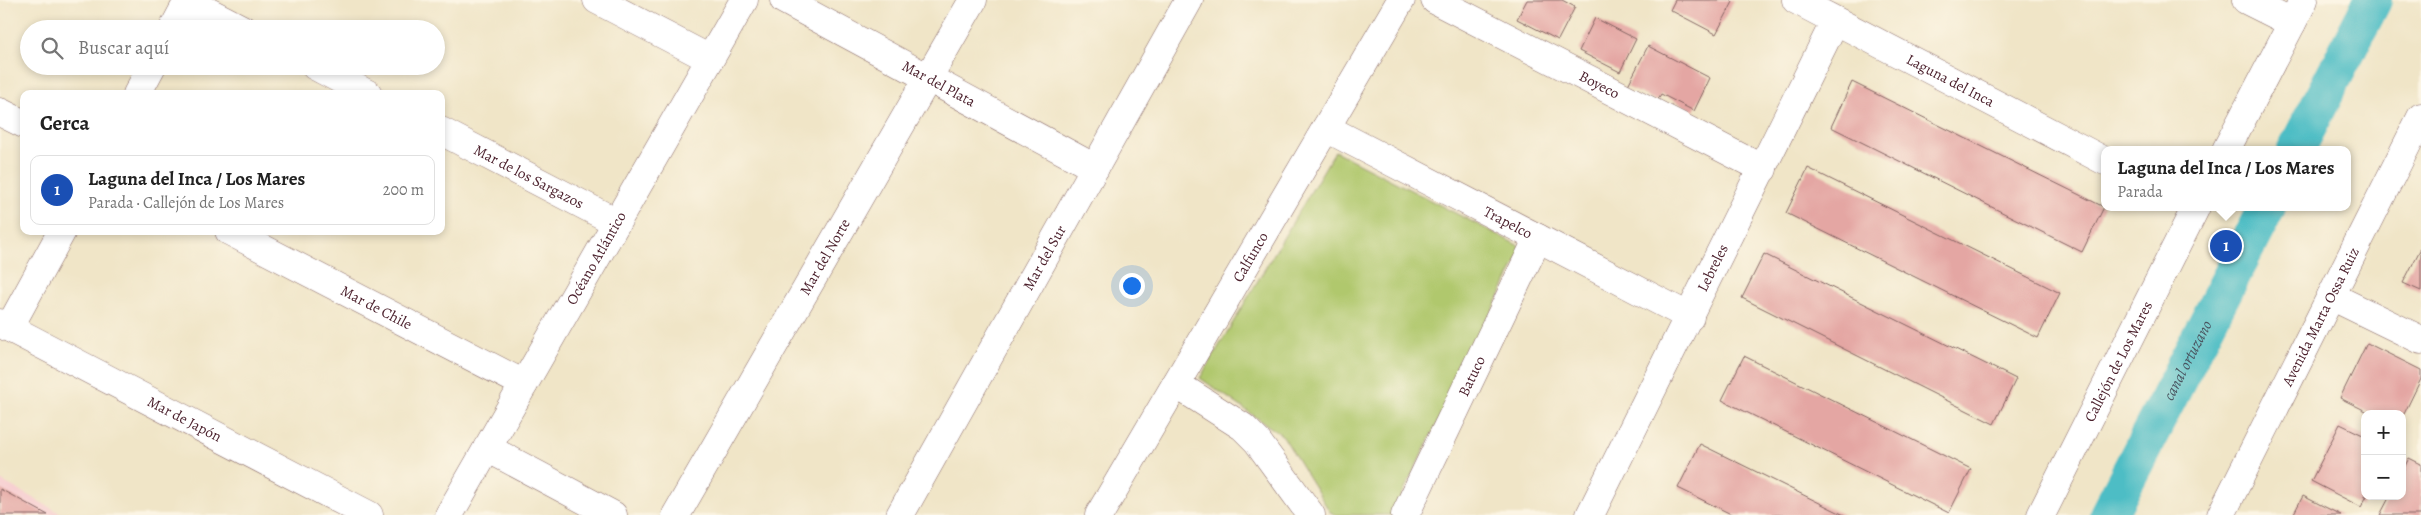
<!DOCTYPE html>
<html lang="es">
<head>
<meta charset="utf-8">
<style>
	body { margin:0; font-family:Alegreya,serif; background:#f6f6f6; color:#222 }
	.controls { position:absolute; right:15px; bottom:15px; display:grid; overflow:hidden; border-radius:10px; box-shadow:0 2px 8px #0003 }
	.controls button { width:45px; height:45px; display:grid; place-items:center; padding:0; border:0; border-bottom:1px solid #e0e0e0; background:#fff; color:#222; font:25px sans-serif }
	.you { position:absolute; left:1131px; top:285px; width:18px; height:18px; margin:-12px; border:4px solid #fff; border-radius:50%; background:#1a73e8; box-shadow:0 0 0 8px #1a73e833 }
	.badge { display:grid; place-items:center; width:32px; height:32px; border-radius:50%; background:#1f6fb2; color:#fff; font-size:16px; font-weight:700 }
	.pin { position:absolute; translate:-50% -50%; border:2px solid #fff; box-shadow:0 1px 5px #0006 }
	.popup { position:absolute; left:2101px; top:146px; width:250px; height:65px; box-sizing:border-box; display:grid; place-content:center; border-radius:10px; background:#fff; filter:drop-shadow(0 1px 4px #0005); font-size:16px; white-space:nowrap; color:#767676 }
	.popup b { font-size:19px; color:#222 }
	.popup::after { content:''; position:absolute; left:50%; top:100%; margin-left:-10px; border:10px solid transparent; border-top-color:#fff }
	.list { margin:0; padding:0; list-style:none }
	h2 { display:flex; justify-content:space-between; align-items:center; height:65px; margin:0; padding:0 20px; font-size:21px }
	h2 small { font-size:16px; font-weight:400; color:#767676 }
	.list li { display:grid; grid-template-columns:32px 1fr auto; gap:15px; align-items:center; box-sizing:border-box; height:70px; margin:0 10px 10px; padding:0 10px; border:1px solid #e0e0e0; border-radius:10px }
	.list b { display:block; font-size:19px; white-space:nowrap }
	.list p { margin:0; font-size:16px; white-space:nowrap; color:#767676 }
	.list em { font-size:16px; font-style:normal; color:#767676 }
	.icon { flex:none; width:28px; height:28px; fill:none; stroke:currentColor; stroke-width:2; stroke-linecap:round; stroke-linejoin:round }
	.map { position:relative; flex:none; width:2421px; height:515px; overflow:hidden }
	.search { position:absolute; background:#fff; box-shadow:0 2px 8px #0003; left:20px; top:20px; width:425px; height:55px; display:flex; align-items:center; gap:12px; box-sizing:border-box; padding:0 18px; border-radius:28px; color:#767676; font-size:19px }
	.panel { position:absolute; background:#fff; box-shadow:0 2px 8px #0003; left:20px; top:90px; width:425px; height:145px; border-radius:10px }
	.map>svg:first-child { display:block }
</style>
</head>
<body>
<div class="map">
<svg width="2421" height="515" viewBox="0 0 2421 515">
	<rect width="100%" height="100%" fill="#fcf5e5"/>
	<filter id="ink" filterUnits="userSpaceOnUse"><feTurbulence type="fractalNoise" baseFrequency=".02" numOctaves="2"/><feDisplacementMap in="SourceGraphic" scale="10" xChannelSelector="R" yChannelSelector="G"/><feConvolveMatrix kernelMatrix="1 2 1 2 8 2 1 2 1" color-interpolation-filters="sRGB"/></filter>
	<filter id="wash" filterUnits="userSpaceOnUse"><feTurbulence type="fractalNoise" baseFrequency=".0096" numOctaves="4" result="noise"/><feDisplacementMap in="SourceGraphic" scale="20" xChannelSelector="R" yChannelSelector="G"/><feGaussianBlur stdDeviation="1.12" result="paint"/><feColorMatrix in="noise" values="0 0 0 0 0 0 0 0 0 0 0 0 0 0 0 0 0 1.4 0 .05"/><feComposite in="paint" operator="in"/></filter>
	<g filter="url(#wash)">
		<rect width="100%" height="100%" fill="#f0e5c7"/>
		<path fill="#f7cfd1" d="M 0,480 L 64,515 L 0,515 Z"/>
		<path fill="#b0c86d" stroke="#7d744c" d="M 1335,151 L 1523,248 L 1392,515 L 1336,515 L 1330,512 L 1283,436 L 1200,378 Z"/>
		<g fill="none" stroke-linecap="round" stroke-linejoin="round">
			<g stroke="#4ebdc5" stroke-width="38">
				<path d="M 2296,150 L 2373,0"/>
				<path id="s1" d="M 2108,515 L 2267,207"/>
			</g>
		</g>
		<g id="blocks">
			<path fill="#e4a6a3" d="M 1527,0 L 1562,0 L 1575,7 L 1558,40 L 1517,19 Z
				M 1675,0 L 1730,0 L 1733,2 L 1716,34 L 1670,10 Z
				M 1595,18 L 1636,39 L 1620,72 L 1579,51 Z
				M 1648,46 L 1710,78 L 1694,111 L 1661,94 L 1657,101 L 1627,87 Z
				M 1852,82 L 2104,207 L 2082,252 L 1831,127 Z
				M 1808,168 L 2060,293 L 2038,338 L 1786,213 Z
				M 2421,248 L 2421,291 L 2403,283 Z
				M 1764,254 L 2016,379 L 1994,424 L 1742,298 Z
				M 2367,343 L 2421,370 L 2421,379 L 2404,414 L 2372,414 L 2340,398 Z
				M 1744,356 L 1971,469 L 1949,513 L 1722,400 Z
				M 2340,424 L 2365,436 L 2365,496 L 2367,496 L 2361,507 L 2311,481 Z
				M 1700,444 L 1844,515 L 1733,515 L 1678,488 Z
				M 2409,458 L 2421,464 L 2421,515 L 2380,515 L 2390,496 L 2402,496 L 2402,472 Z
				M 0,489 L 48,515 L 0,515 Z
				M 2303,496 L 2341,515 L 2293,515 Z"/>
		</g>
	</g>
	<g filter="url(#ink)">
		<use href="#blocks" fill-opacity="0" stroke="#846462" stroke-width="1"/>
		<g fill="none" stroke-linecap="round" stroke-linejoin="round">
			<g stroke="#846462" stroke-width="29">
				<g id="minor">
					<path d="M 186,0 L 242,29"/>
					<path d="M 597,0 L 710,59"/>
					<path id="s2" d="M 784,0 L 1095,168"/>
					<path id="s3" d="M 1435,0 L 1763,169"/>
					<path id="s4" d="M 1796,0 L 2105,161"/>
					<path d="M 2246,0 L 2292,23"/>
					<path d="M 173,29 L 188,1"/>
					<path d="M 315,66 L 368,94"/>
					<path d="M 137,94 L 152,66"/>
					<path d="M 0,112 L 24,124"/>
					<path id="s5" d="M 1326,128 L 1690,317"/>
					<path id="s6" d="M 441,131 L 616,222"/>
					<path id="s7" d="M 229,231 L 524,384"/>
					<path d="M 2331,296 L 2421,340"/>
					<path id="s8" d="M 0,323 L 369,515"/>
					<path d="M 9,328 L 62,231"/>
					<path d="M 1176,384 L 1243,427 L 1257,441 L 1311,515"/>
					<path d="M 487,448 L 613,515"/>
					<path id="s9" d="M 449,515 L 744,0"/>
					<path id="s10" d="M 676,515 L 973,0"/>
					<path id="s11" d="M 900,515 L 1189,0"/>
					<path id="s12" d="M 1099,515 L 1401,0"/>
					<path id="s13" d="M 1405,515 L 1538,238"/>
					<path id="s14" d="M 1590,515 L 1835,21"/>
				</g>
			</g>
			<g stroke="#846462" stroke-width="29">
				<g id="tertiary">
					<path d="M 2226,150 L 2304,0"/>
					<path id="s15" d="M 2041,515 L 2196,207"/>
					<path id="s16" d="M 2221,515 L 2421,117"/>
				</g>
			</g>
			<use href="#minor" stroke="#fff" stroke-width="28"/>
			<use href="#tertiary" stroke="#fff" stroke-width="28"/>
		</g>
	</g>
	<g text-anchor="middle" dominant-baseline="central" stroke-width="4" stroke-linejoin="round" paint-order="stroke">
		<g font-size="15" fill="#4a1f2b" stroke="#fcf5e5">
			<text stroke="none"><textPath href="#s4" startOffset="174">Laguna del Inca</textPath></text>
			<text stroke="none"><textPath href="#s2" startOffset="176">Mar del Plata</textPath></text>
			<text stroke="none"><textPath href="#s3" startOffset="185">Boyeco</textPath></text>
			<text stroke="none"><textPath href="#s6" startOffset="99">Mar de los Sargazos</textPath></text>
			<text stroke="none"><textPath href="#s5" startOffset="205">Trapelco</textPath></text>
			<text stroke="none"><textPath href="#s9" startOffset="296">Océano Atlántico</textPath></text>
			<text stroke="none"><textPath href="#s10" startOffset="298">Mar del Norte</textPath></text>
			<text stroke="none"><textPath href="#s11" startOffset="295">Mar del Sur</textPath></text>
			<text stroke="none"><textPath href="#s12" startOffset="299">Calfunco</textPath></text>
			<text stroke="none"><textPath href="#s14" startOffset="276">Lebreles</textPath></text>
			<text stroke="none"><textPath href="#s7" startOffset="166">Mar de Chile</textPath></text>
			<text stroke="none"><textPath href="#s16" startOffset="222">Avenida Marta Ossa Ruiz</textPath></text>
			<text stroke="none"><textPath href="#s15" startOffset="172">Callejón de Los Mares</textPath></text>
			<text stroke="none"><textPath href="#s13" startOffset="154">Batuco</textPath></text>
			<text stroke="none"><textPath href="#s8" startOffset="208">Mar de Japón</textPath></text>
		</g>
		<g font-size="16" font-style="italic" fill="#4b5661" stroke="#fcf5e5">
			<text stroke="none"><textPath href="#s1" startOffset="174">canal ortuzano</textPath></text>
		</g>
	</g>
</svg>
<div class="controls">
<button>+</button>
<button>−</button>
</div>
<div class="you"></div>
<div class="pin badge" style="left:2226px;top:246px;background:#1a4fb4">1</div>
<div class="popup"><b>Laguna del Inca / Los Mares</b>Parada</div>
<div class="search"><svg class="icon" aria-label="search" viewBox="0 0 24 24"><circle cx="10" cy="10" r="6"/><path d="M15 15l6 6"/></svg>Buscar aquí</div>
<section class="panel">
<h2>Cerca<small></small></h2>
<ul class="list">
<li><span class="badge" style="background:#1a4fb4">1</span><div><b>Laguna del Inca / Los Mares</b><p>Parada · Callejón de Los Mares</p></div><em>200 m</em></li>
</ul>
</section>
</div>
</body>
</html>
